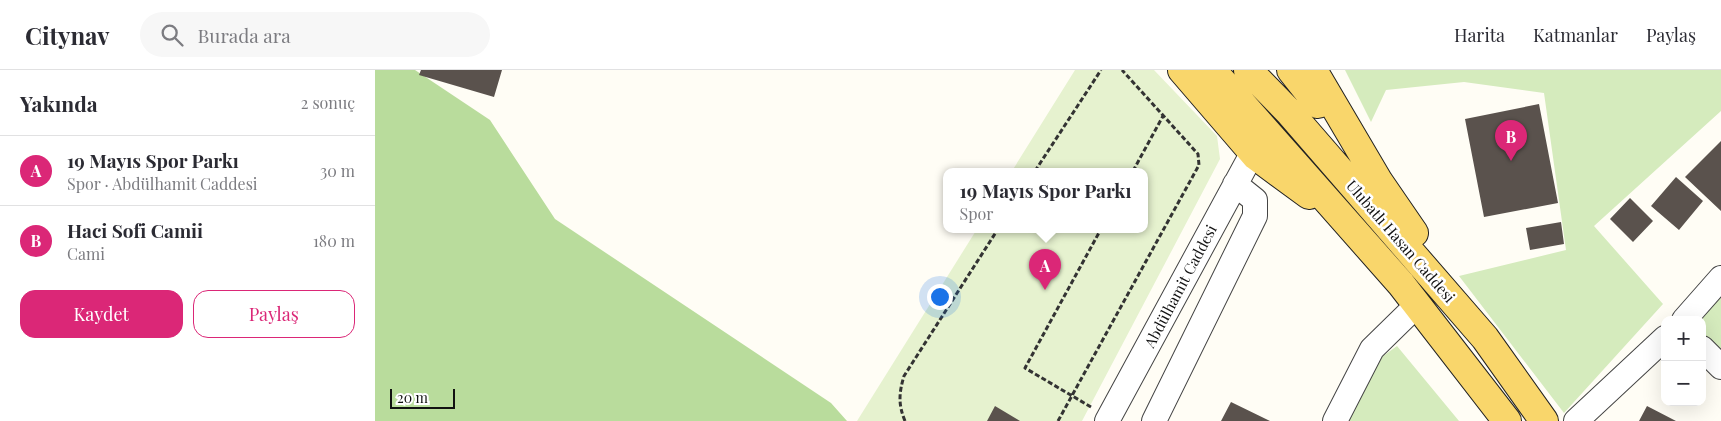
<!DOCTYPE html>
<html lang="tr">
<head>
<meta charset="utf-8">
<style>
	body { margin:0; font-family:"Playfair Display",serif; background:#f7f7f7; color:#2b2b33 }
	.controls { position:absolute; right:15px; bottom:15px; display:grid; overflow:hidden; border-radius:10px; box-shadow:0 5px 20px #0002 }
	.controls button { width:45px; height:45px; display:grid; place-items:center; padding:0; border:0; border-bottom:1px solid #e1e1e2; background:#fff; color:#2b2b33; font:25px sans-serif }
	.scale { position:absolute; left:15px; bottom:12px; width:65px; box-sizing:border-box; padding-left:5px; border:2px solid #111; border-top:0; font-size:14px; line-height:18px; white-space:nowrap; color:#111; -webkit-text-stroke:4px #fff; paint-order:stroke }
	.you { position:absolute; left:564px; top:226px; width:18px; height:18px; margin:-12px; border:4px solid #fff; border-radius:50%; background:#1a73e8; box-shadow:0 0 0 8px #1a73e833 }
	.badge { display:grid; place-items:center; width:32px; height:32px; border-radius:50%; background:#db2777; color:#fff; font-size:16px; font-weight:700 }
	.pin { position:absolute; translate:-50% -41px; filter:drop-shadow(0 1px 2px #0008) }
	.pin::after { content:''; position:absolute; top:26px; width:18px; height:15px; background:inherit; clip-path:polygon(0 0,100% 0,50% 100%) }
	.popup { position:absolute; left:568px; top:98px; width:205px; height:65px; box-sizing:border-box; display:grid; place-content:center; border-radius:10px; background:#fff; filter:drop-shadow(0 1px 4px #0005); font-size:16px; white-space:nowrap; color:#7c7c81 }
	.popup b { font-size:19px; color:#2b2b33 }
	.popup::after { content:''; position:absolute; left:50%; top:100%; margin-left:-10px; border:10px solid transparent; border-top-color:#fff }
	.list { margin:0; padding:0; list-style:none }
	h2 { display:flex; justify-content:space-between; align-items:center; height:65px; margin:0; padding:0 20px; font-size:21px }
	h2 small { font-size:16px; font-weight:400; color:#7c7c81 }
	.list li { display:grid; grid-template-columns:32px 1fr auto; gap:15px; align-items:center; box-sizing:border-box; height:70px; padding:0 20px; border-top:1px solid #e1e1e2 }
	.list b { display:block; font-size:19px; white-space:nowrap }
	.list p { margin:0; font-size:16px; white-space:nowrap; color:#7c7c81 }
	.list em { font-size:16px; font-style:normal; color:#7c7c81 }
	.actions { display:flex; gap:10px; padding:15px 20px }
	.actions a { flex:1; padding:11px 0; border:1px solid #db2777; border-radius:15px; text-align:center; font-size:18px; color:#db2777 }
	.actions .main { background:#db2777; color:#fff }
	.icon { flex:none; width:28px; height:28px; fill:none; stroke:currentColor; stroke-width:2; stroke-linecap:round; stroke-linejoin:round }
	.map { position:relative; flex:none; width:1346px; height:351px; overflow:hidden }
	header { display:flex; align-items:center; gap:30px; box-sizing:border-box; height:70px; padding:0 25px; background:#fff; border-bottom:1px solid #e1e1e2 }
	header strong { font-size:24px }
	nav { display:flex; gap:28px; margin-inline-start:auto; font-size:18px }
	.search { width:350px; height:45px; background:#f7f7f7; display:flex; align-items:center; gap:12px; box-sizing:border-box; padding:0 18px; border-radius:28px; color:#7c7c81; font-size:19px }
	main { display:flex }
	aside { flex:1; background:#fff }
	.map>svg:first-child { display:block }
</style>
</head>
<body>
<header>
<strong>Citynav</strong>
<div class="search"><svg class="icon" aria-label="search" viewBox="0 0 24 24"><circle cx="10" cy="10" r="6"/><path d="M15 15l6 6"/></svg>Burada ara</div>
<nav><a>Harita</a><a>Katmanlar</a><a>Paylaş</a></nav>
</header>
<main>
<aside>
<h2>Yakında<small>2 sonuç</small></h2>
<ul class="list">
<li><span class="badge">A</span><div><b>19 Mayıs Spor Parkı</b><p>Spor · Abdülhamit Caddesi</p></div><em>30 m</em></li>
<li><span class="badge">B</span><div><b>Haci Sofi Camii</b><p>Cami</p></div><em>180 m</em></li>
</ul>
<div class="actions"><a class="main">Kaydet</a><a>Paylaş</a></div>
</aside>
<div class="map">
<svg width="1346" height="351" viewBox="0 0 1346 351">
	<rect width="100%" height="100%" fill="#fffdf5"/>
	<path fill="#d5ebbd" d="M 970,0 L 1346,0 L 1346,41 L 1219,156 L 1288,234 L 1189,343 L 1084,206 L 1191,180 L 1169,23 L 1089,12 L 1011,20 L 996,52 Z
		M 1346,210 L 1346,308 L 1327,288 L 1327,250 L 1311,250 Z
		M 1022,276 L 1084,351 L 969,351 L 997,294 Z"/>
	<path fill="#b9dc9c" d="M 0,0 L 40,0 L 115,50 L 180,149 L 456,333 L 472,351 L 0,351 Z"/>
	<path fill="#e6f2cf" d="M 700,0 L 779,0 L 842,66 L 845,89 L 707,351 L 482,351 L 602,159 L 769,159 L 769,101 L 637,101 Z"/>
	<path fill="#5a524d" d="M 46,0 L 127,0 L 119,27 L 44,5 Z
		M 1164,34 L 1183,133 L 1109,147 L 1090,49 Z
		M 1346,71 L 1346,141 L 1310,107 Z
		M 1301,107 L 1328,131 L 1304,160 L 1276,136 Z
		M 1255,128 L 1278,151 L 1258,172 L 1235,149 Z
		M 1186,152 L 1189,174 L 1155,180 L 1151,158 Z
		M 856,332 L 895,351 L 846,351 Z
		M 620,336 L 645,351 L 612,351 Z
		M 1272,336 L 1301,351 L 1264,351 Z"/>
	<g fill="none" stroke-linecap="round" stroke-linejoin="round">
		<g stroke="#444" stroke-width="26">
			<path id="minor" d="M 1309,250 L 1346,208
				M 1327,278 L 1346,297
				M 732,351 L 878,82
				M 779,351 L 880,146 L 880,130 L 860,114
				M 960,351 L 997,279 L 1042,235
				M 1201,351 L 1290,268"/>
		</g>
		<g stroke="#222" stroke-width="30">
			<path id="major" d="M 807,0 L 881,86 L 934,125
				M 837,0 L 1026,214 L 1132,351
				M 873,0 L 915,43 L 1110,268 L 1169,351
				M 916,0 L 943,34
				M 938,0 L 1004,112 L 1039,163"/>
		</g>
		<path stroke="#333" stroke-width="3" stroke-dasharray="5 2.5" stroke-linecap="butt" d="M 660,101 L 726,0
			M 758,101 L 788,46
			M 716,337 L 650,298 L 726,159
			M 530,351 C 523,334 524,323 529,306 L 623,159
			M 683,351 L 824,95 L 823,84 L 747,0"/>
		<use href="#minor" stroke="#fff" stroke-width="24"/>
		<use href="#major" stroke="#f9d66b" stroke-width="28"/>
	</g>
	<g text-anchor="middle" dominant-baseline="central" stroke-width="5" stroke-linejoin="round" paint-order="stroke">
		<g font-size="15" fill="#111" stroke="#fff">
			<text transform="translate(1026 171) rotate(49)">Ulubatlı Hasan Caddesi</text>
			<text transform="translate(805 216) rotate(-62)">Abdülhamit Caddesi</text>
		</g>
	</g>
</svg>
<div class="controls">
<button>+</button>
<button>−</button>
</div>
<div class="scale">20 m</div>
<div class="you"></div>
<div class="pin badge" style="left:670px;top:220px">A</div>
<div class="popup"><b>19 Mayıs Spor Parkı</b>Spor</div>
<div class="pin badge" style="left:1136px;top:91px">B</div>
</div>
</main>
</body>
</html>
